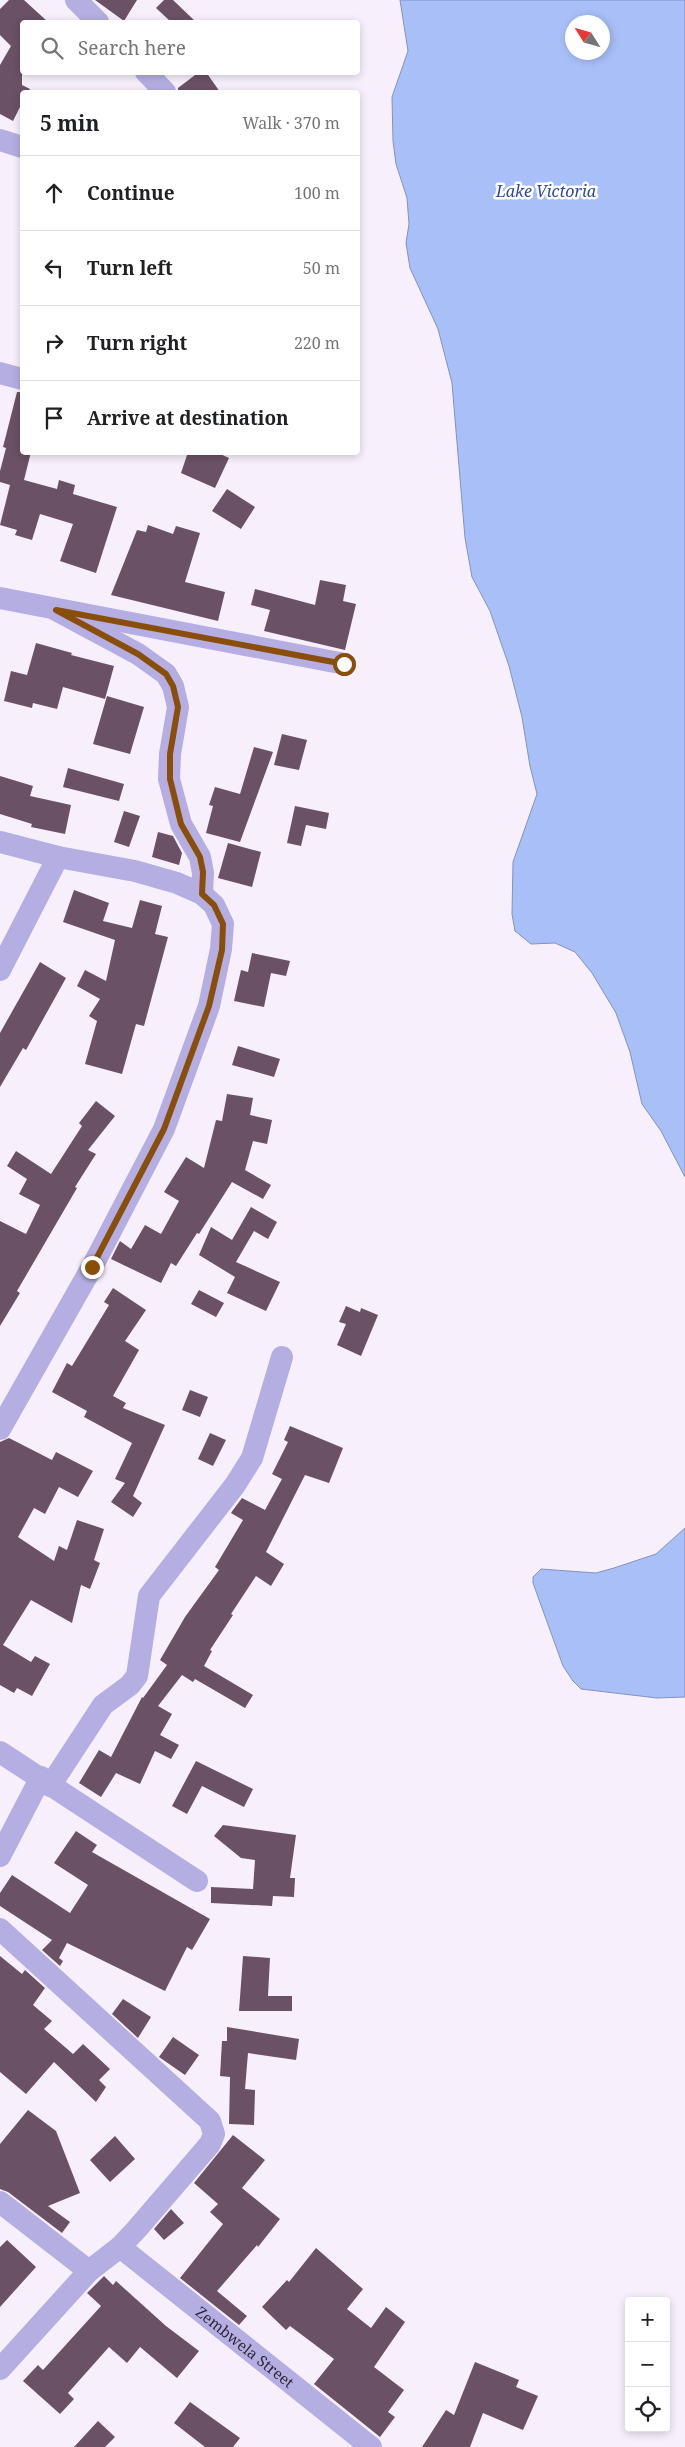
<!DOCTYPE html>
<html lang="en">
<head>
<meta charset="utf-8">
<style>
	body { margin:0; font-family:"Noto Serif",serif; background:#f6f6f6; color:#202124 }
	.controls { position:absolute; right:15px; bottom:15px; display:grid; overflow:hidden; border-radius:5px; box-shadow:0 2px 8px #0003 }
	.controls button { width:45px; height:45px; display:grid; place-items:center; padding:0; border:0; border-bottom:1px solid #e0e0e0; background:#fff; color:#202124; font:25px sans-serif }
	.compass { position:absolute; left:565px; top:15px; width:45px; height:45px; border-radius:50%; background:#fff; box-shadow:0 2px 8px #0003; rotate:307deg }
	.stop { position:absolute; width:15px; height:15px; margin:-11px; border:4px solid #894e09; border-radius:50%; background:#fff }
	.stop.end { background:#894e09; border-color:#fff; box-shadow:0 1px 5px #0008 }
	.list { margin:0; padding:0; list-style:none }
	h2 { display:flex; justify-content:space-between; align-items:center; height:65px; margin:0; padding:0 20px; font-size:21px }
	h2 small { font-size:16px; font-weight:400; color:#757577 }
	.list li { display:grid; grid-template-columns:32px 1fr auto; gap:15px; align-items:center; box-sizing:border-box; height:75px; padding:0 20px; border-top:1px solid #e0e0e0 }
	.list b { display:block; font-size:19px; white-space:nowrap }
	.list em { font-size:16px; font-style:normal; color:#757577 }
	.icon { flex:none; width:28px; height:28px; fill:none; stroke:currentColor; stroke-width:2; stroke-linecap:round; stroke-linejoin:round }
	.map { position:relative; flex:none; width:685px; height:2447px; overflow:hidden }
	.search { position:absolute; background:#fff; box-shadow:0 2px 8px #0003; left:20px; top:20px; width:340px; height:55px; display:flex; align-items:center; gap:12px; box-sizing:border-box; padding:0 18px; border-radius:5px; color:#757577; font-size:19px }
	.panel { position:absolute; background:#fff; box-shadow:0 2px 8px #0003; left:20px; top:90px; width:340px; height:365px; border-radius:5px }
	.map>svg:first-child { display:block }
</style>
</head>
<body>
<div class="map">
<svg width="685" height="2447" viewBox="0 0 685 2447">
	<rect width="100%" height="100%" fill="#f7f0fc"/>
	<path fill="#a9bff8" stroke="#8492bd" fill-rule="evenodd" d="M 400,0 L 685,0 L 685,1177 L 661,1131 L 642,1104 L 630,1052 L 616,1013 L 592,973 L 575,952 L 555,943 L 531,944 L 515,931 L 512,914 L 513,862 L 537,794 L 530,766 L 522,717 L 509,666 L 490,611 L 472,577 L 465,538 L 452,383 L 438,329 L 410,268 L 406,243 L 409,224 L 407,198 L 396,164 L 393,141 L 392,97 L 408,51 ZM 572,22 L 602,22 L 602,52 L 572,52 Z
		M 685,1528 L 685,1697 L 657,1698 L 581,1689 L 573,1681 L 563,1666 L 533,1583 L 533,1577 L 541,1569 L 596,1573 L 614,1568 L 656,1554 Z"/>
	<path fill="#6b5165" d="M 9,0 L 24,0 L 48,22 L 22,22 L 22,85 L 30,89 L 28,92 L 22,92 L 22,103 L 13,121 L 0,114 L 0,65 L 11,46 L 0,35 L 0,9 Z
		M 95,0 L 137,0 L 124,21 Z
		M 164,0 L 173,0 L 196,22 L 171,22 L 156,8 Z
		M 199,72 L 206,72 L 220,92 L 178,92 L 178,88 Z
		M 17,392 L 22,392 L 22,452 L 31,452 L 24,480 L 57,489 L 59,480 L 75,485 L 73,494 L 117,507 L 96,573 L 60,561 L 73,524 L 40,514 L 32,540 L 15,535 L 17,530 L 0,525 L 10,485 L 0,482 L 0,471 L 6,448 L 3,447 Z
		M 188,452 L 216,452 L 229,458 L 215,488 L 181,473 Z
		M 227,489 L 255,507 L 241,529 L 212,511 Z
		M 148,525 L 173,534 L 176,526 L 200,533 L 185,582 L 225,592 L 218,621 L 111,595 L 137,530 L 146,532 Z
		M 320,580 L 346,585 L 343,601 L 356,604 L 345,650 L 264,631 L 270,610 L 251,605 L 255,589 L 315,605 Z
		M 36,643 L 72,653 L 71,655 L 114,666 L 105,699 L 63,687 L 57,709 L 33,703 L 32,708 L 4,701 L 11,671 L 27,675 Z
		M 107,696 L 144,707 L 130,754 L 93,744 Z
		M 282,734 L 307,740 L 299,770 L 274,765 Z
		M 254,747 L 273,752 L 240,842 L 206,833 L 213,806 L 209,805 L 215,787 L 240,794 Z
		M 68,768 L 124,784 L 119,801 L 63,787 Z
		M 0,776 L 33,786 L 30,796 L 71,805 L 65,834 L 31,827 L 32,824 L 0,814 Z
		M 295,806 L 329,813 L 326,829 L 306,825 L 301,846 L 287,843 Z
		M 124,811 L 140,816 L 129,847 L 114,842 Z
		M 158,832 L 173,836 L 182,853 L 179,865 L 152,857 Z
		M 228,843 L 261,852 L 252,887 L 218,878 Z
		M 74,890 L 109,903 L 103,921 L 132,928 L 140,900 L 162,906 L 155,934 L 168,937 L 144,1026 L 136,1024 L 122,1074 L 85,1064 L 97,1021 L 89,1016 L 100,999 L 77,986 L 85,970 L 106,981 L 115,940 L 63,922 Z
		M 252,953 L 290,961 L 286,976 L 271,973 L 264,1007 L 234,1001 L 241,970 L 248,972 Z
		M 40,962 L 66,978 L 26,1050 L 23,1048 L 0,1087 L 0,1033 Z
		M 238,1046 L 280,1059 L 274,1077 L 232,1065 Z
		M 227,1094 L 253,1098 L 250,1115 L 272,1120 L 267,1144 L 253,1141 L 245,1170 L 271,1185 L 263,1199 L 232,1182 L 199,1234 L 197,1233 L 176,1266 L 171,1263 L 161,1283 L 111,1259 L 120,1241 L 131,1249 L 145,1225 L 161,1234 L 179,1201 L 164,1192 L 186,1157 L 204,1168 L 216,1120 L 222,1121 Z
		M 96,1101 L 115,1116 L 88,1150 L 96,1154 L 75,1187 L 77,1188 L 17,1291 L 20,1293 L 0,1326 L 0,1221 L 26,1234 L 40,1205 L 19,1194 L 27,1179 L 7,1166 L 16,1151 L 51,1174 L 82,1126 L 79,1123 Z
		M 251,1207 L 277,1222 L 268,1239 L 254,1231 L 236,1262 L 280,1282 L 266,1311 L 227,1293 L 235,1277 L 199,1255 L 211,1227 L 232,1240 Z
		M 113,1288 L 146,1310 L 125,1341 L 139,1350 L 113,1396 L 126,1403 L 123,1408 L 165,1425 L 133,1496 L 142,1503 L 133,1517 L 111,1502 L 125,1483 L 115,1479 L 132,1443 L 84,1417 L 87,1411 L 52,1392 L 67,1363 L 72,1366 L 109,1305 L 104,1302 Z
		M 199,1290 L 224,1303 L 216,1317 L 191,1304 Z
		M 346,1306 L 360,1312 L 361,1308 L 378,1315 L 361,1356 L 337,1345 L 346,1324 L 339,1322 Z
		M 190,1390 L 208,1397 L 200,1417 L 182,1410 Z
		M 290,1426 L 343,1448 L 329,1483 L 305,1475 L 266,1552 L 284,1564 L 271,1586 L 256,1576 L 231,1614 L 233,1615 L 210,1650 L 212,1651 L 204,1666 L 253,1695 L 245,1708 L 195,1679 L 193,1682 L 182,1675 L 158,1706 L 172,1714 L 160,1735 L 179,1745 L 171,1759 L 155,1751 L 140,1784 L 116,1773 L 101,1797 L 79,1783 L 99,1750 L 111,1757 L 142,1697 L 143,1698 L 167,1665 L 160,1660 L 185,1617 L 219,1570 L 215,1567 L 243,1520 L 231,1513 L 233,1510 L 242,1498 L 265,1510 L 282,1479 L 272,1474 L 288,1442 L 284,1440 Z
		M 210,1433 L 226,1440 L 213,1466 L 198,1459 Z
		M 9,1438 L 52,1460 L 56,1452 L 93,1471 L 78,1497 L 59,1487 L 45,1514 L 34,1508 L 18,1537 L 54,1561 L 59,1546 L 67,1550 L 77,1520 L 104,1529 L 94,1560 L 100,1563 L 90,1589 L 81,1585 L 72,1623 L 31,1600 L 3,1645 L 31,1662 L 35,1656 L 50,1664 L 32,1696 L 17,1688 L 14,1693 L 0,1685 L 0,1442 Z
		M 196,1761 L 253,1789 L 244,1807 L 202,1786 L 187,1814 L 172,1806 Z
		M 223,1825 L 296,1835 L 290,1878 L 295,1878 L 294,1897 L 273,1896 L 272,1906 L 211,1903 L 211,1887 L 253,1889 L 255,1860 L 241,1858 L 214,1836 Z
		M 76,1831 L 97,1845 L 92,1852 L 210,1919 L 192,1950 L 187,1947 L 165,1991 L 67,1943 L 59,1958 L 63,1961 L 60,1966 L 42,1950 L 52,1940 L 0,1906 L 0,1893 L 12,1875 L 70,1913 L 88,1885 L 54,1863 Z
		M 0,1956 L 22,1974 L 25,1970 L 45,1988 L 33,2005 L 52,2021 L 44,2029 L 73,2054 L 83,2044 L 110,2069 L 99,2080 L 106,2087 L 96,2102 L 54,2062 L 26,2094 L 0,2072 Z
		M 243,1956 L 270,1958 L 268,1996 L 292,1996 L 292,2011 L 239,2011 Z
		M 123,1999 L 151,2017 L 138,2038 L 112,2014 Z
		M 227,2027 L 299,2039 L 296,2060 L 248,2053 L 245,2089 L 255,2090 L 254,2125 L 229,2124 L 230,2077 L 220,2076 L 222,2041 L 227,2041 Z
		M 173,2037 L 199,2055 L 185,2075 L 159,2057 Z
		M 28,2110 L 56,2131 L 80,2193 L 48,2206 L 70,2222 L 62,2233 L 8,2192 L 0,2189 L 0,2144 Z
		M 233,2135 L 265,2160 L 242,2188 L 280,2219 L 258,2247 L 257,2245 L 217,2291 L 247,2316 L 239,2325 L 180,2278 L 223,2224 L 210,2212 L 218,2204 L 194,2183 Z
		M 115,2136 L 135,2159 L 110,2182 L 90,2160 Z
		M 171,2209 L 184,2223 L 164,2240 L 154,2229 Z
		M 7,2240 L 36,2267 L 0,2307 L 0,2247 Z
		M 316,2248 L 363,2289 L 347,2309 L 371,2328 L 386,2307 L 405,2322 L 374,2367 L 404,2390 L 388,2412 L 395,2417 L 380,2437 L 314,2384 L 334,2359 L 290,2326 L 286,2330 L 262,2307 L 287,2280 L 289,2282 Z
		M 104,2276 L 113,2285 L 116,2281 L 166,2326 L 199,2351 L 177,2378 L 140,2347 L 127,2363 L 109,2347 L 68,2393 L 74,2399 L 60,2414 L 23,2381 L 38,2365 L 43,2370 L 101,2306 L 87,2293 Z
		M 475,2362 L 519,2380 L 516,2387 L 538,2396 L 523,2430 L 483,2413 L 470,2447 L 422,2447 L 446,2410 L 454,2415 Z
		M 190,2402 L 240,2438 L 233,2447 L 205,2447 L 174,2423 Z
		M 98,2421 L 115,2437 L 105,2447 L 74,2447 Z"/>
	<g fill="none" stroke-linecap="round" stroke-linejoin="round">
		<g stroke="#b5aee3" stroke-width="22">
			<path d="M 76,0 L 98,22"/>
			<path d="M 146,72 L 165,92"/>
			<path d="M 0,140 L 22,147"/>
			<path d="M 0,373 L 22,379"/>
			<path d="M 0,598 L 345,664"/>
			<path d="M 56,610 L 138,654 L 166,674 L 173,686 L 178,707 L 170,754 L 169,779 L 181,824 L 200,857 L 203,873 L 202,894"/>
			<path d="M 0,842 L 58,857 L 135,871 L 177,883 L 202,894 L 214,905 L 223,924 L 221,949 L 209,1006 L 164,1129 L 92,1267 L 0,1429"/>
			<path d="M 0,970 L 58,857"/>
			<path d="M 0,1752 L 197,1881"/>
			<path d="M 50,1786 L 103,1705 L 130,1685 L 137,1676 L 149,1596 L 235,1485 L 252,1458 L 282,1357"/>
			<path d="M 0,1856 L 41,1777"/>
			<path d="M 0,1929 L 210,2121 L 214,2134 L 210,2144 L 136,2230 L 120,2247 L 89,2271 L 0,2369"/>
			<path d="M 0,2202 L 89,2271"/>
			<path id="s1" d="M 120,2247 L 371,2447"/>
		</g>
	</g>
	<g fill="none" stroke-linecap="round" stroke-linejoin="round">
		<path stroke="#894e09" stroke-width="6" d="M 92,1267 L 164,1129 L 209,1006 L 222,950 L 223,924 L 214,905 L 202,894 L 203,872 L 200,857 L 181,824 L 170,779 L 170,754 L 178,707 L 173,686 L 166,674 L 138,654 L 56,610 L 344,664"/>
	</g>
	<g text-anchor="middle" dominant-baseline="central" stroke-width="5" stroke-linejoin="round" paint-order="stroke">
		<g font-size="15" fill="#2f2834" stroke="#fff">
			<text stroke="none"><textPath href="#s1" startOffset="160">Zembwela Street</textPath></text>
		</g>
		<g font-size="16" font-style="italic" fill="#32499b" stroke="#fff">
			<text x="546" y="191">Lake Victoria</text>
		</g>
	</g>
</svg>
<div class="controls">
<button>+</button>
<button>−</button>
<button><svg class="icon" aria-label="locate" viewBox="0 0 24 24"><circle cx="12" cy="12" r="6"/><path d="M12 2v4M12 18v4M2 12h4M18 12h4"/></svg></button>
</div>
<svg class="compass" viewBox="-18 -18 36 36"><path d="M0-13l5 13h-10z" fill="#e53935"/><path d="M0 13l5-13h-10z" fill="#757577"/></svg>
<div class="stop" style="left:344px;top:664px"></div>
<div class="stop end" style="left:92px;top:1267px"></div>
<div class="search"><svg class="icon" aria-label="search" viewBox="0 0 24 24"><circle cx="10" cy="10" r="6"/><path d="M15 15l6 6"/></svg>Search here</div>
<section class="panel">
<h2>5 min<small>Walk · 370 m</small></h2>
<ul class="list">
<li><svg class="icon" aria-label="ahead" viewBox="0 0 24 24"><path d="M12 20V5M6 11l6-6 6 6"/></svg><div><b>Continue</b></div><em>100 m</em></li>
<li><svg class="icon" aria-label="left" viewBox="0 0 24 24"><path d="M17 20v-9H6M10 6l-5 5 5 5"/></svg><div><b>Turn left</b></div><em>50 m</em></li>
<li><svg class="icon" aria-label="right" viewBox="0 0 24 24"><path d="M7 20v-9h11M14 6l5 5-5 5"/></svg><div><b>Turn right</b></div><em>220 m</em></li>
<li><svg class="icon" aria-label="arrive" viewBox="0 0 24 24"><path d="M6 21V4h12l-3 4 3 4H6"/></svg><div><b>Arrive at destination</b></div></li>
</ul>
</section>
</div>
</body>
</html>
